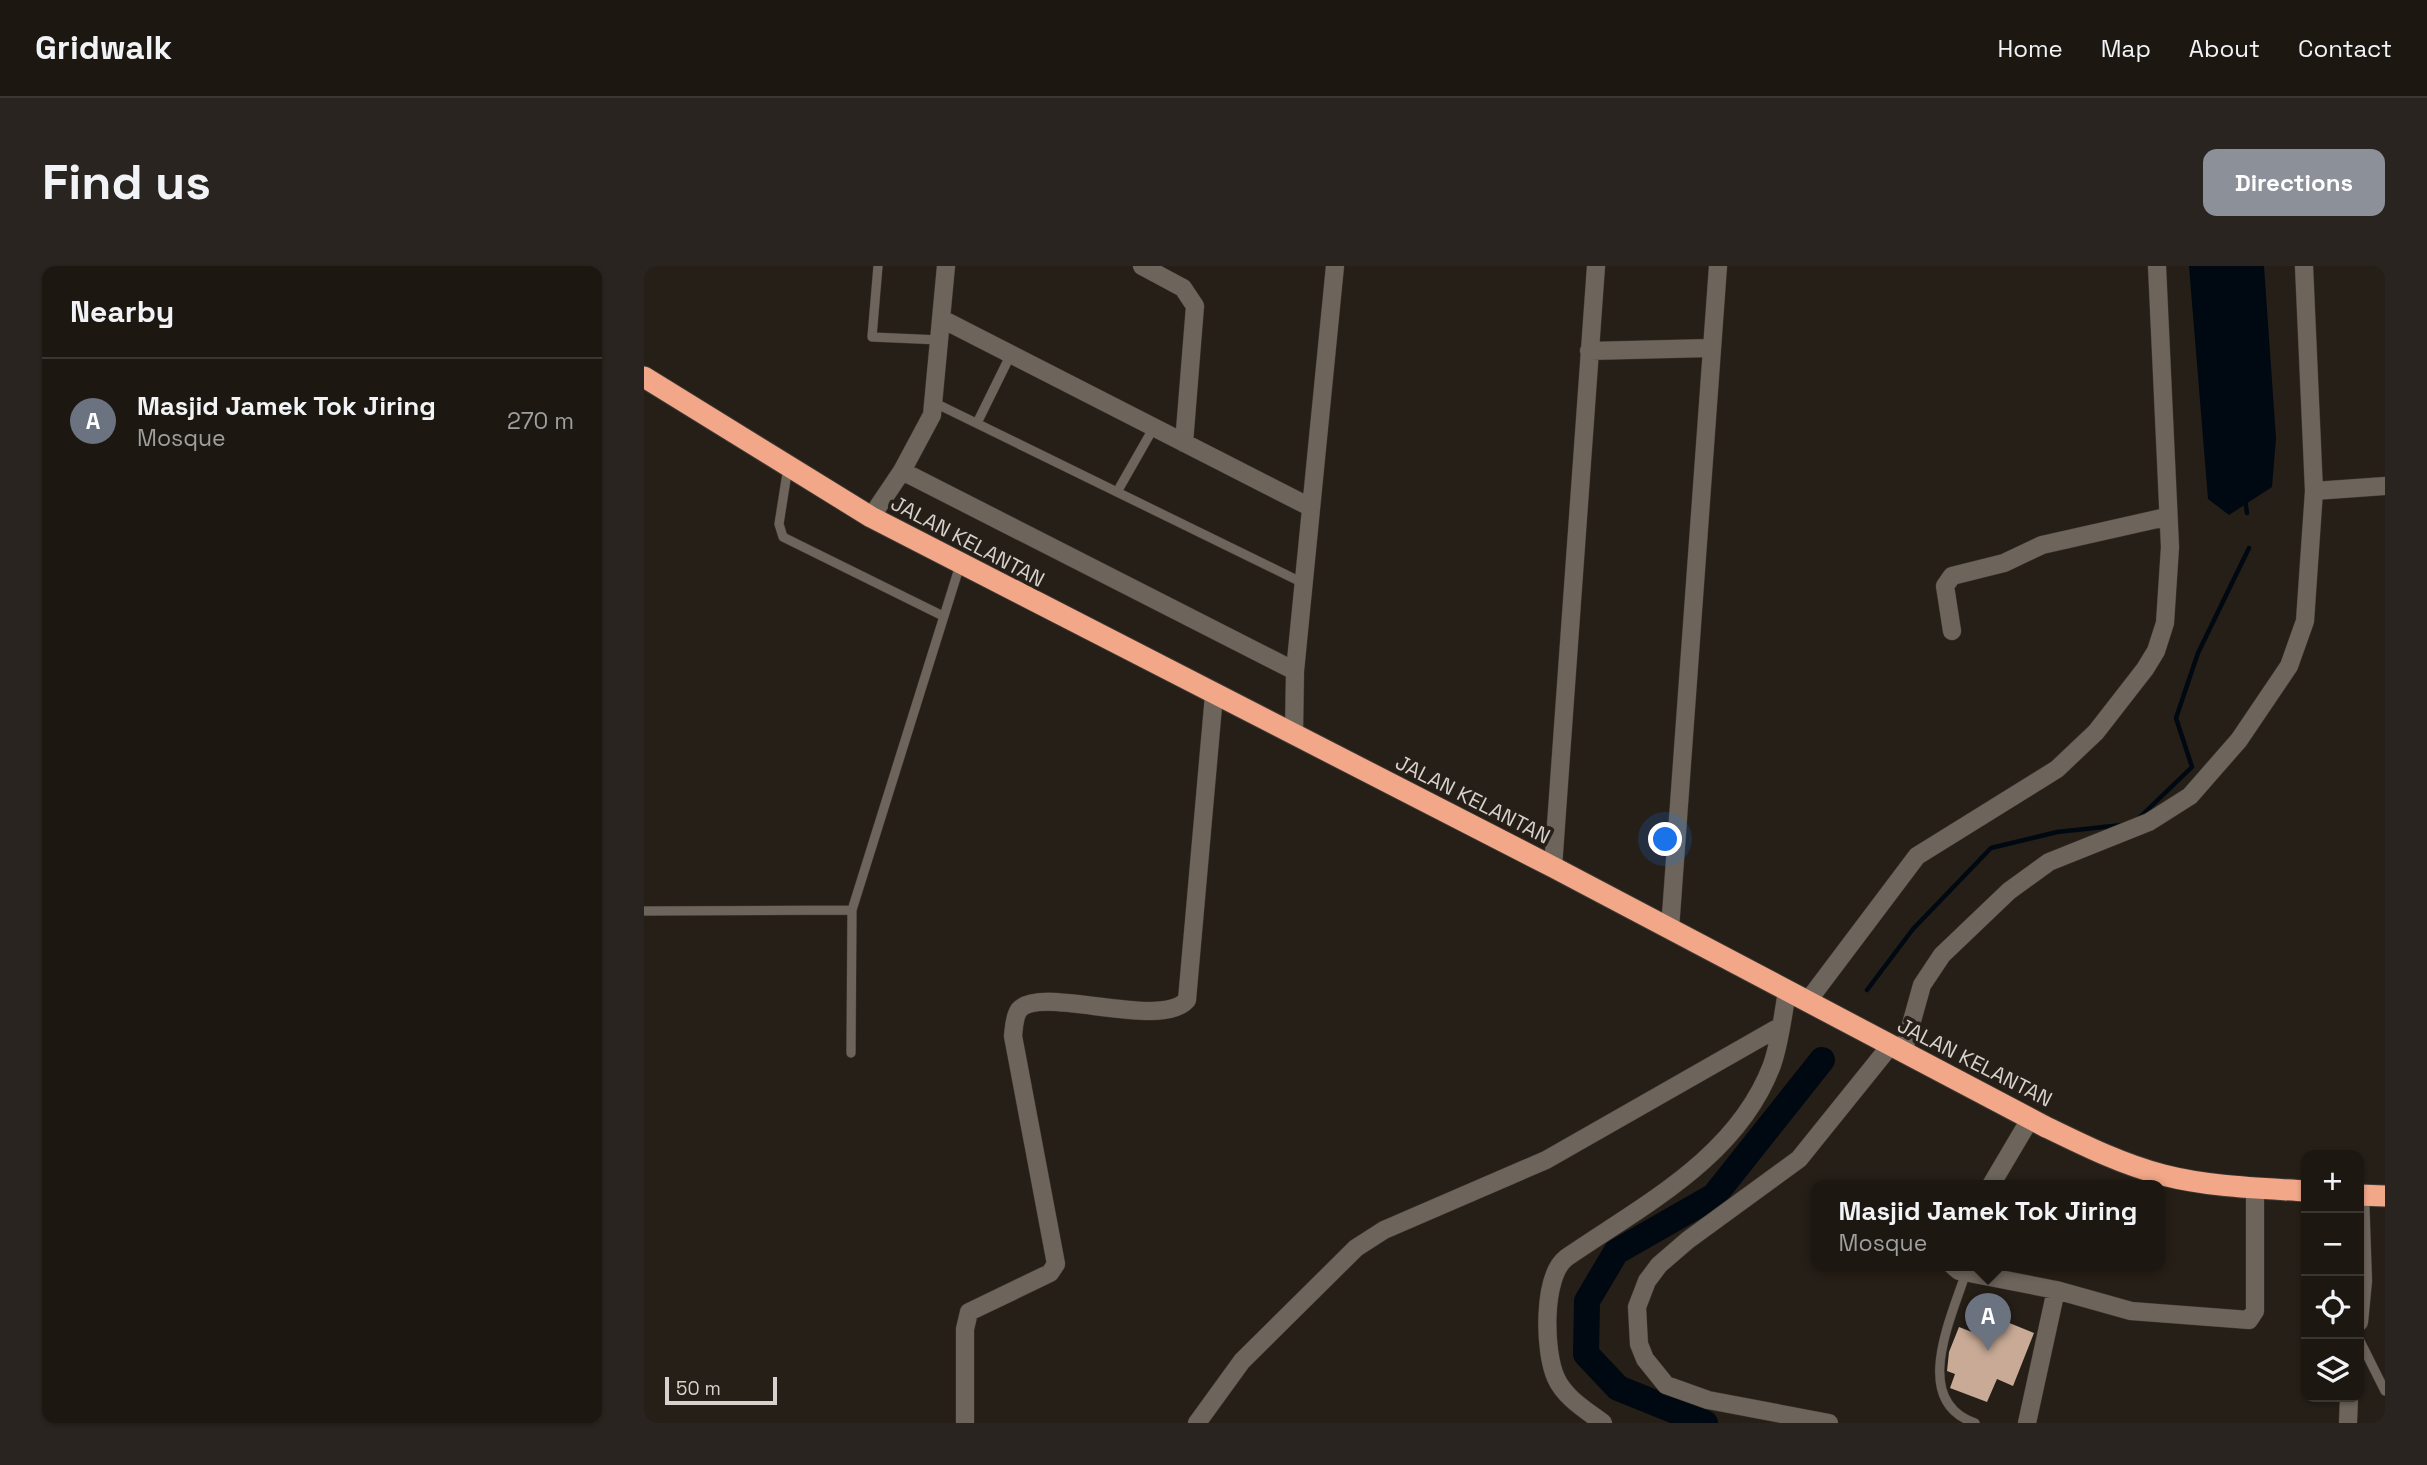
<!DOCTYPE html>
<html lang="en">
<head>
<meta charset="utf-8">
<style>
	body { margin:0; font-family:"Space Grotesk",sans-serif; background:#29241f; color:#f1f3f6 }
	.controls { position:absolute; right:21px; bottom:21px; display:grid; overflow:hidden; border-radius:14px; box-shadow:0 2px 5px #0004 }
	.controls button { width:63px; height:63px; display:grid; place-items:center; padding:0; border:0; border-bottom:2px solid #3a3631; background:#1c1711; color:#f1f3f6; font:35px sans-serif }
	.scale { position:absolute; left:21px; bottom:18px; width:112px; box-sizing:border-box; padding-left:7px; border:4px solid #d6d1cc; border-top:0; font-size:19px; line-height:24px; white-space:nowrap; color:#d6d1cc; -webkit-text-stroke:5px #261f17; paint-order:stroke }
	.you { position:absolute; left:1022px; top:574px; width:24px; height:24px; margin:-18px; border:5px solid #fff; border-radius:50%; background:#1a73e8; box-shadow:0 0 0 10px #1a73e833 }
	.badge { display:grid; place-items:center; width:46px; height:46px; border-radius:50%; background:#8c9099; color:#fff; font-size:23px; font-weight:700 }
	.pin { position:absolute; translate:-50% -58px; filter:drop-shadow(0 2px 4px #0008) }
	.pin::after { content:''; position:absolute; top:37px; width:24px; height:21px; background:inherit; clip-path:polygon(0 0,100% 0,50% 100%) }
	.popup { position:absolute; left:1167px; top:914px; width:354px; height:91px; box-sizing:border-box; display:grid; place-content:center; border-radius:14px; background:#1c1711; filter:drop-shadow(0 2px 5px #0005); font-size:23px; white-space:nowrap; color:#a09f9f }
	.popup b { font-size:26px; color:#f1f3f6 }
	.popup::after { content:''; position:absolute; left:50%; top:100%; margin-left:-14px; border:14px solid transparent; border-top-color:#1c1711 }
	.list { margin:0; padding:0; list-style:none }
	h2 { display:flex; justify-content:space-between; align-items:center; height:91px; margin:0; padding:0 28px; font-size:30px }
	h2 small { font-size:23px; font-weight:400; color:#a09f9f }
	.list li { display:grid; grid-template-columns:46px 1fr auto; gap:21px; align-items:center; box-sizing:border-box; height:126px; padding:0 28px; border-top:2px solid #3a3631 }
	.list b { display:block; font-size:26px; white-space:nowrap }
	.list p { margin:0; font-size:23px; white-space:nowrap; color:#a09f9f }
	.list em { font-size:23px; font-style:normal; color:#a09f9f }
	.icon { flex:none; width:38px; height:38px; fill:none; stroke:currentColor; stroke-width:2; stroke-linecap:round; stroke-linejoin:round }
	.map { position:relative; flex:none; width:1741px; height:1157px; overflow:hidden; border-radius:14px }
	header { display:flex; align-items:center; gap:42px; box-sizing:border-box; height:98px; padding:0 35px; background:#1c1711; border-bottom:2px solid #3a3631 }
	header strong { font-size:33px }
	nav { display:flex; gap:38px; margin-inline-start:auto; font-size:24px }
	.intro { display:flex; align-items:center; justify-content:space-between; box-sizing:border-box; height:168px; padding:0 42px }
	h1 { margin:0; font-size:49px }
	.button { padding:18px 32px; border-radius:14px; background:#8c9099; color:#fff; font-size:24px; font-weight:700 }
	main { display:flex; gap:42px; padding:0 42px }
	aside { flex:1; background:#1c1711; border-radius:14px; box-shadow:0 2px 5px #0004 }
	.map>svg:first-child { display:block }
</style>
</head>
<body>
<header>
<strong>Gridwalk</strong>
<nav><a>Home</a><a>Map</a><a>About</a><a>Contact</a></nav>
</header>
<div class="intro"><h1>Find us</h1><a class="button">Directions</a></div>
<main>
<aside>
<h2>Nearby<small></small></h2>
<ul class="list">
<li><span class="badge" style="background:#6b7280">A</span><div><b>Masjid Jamek Tok Jiring</b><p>Mosque</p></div><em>270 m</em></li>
</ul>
</aside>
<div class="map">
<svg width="1741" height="1157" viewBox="0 0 1741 1157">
	<rect width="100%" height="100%" fill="#261f17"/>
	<path fill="#000911" d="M 1545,0 L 1620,0 L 1632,172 L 1628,221 L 1585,249 L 1564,233 Z"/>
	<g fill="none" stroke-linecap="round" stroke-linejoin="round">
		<path stroke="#000911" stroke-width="4.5" d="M 1601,233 L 1603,247
			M 1495,552 L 1548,501 L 1532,452 L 1554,387 L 1605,282
			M 1223,724 L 1269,663 L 1347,582 L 1413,566 L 1478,559"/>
		<path stroke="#000911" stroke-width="26" d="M 1061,1157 L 974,1122 L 942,1088 L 943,1035 L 972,986 L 1070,930 L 1178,794"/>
	</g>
	<path fill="#c8aa96" d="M 1336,1045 L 1390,1067 L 1369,1120 L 1353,1113 L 1343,1136 L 1306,1122 L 1311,1108 L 1303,1105 L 1305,1086 L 1315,1061 L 1328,1066 Z"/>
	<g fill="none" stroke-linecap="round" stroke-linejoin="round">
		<g stroke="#3f3933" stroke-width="10">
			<path id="lane" d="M 234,0 L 228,71 L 296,74
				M 291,137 L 659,317
				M 333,157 L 367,88
				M 144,201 L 135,258 L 139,271 L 299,350
				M 473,226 L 510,161
				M 0,645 L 208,644 L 316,299
				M 207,787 L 208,644
				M 1322,1006 C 1308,1051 1266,1135 1331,1157
				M 1715,1073 L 1741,1125"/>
		</g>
		<g stroke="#3f3933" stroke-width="19">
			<path id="street" d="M 498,0 L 539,22 L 551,40 L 540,177
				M 298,53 L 666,241
				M 945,85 L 1066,82
				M 258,205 L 651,405
				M 1670,225 L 1741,220
				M 227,251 L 258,205 L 288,149 L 302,0
				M 1308,365 L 1301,320 L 1308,310 L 1360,297 L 1398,279 L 1522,251
				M 650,468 L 651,405 L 691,0
				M 909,601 L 952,0
				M 1026,663 L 1074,0
				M 1163,736 L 1273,590 L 1413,503 L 1452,466 L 1501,403 L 1512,385 L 1521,357 L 1526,281 L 1513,0
				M 1259,787 L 1278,719 L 1298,689 L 1365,625 L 1405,596 L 1505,556 L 1546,530 L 1595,474 L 1645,400 L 1661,355 L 1670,225 L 1660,0
				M 1347,919 L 1386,853
				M 1308,999 L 1315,1005 L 1412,1024 L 1487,1045 L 1605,1054 L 1611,1045 L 1611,922
				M 1715,1056 L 1719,1015 L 1716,929
				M 321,1157 L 321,1063 L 325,1046 L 406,1007 L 412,998 L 369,770 C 370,762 370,751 375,744 C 396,718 516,765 543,734 L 570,429
				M 553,1157 L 598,1095 L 712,982 L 740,964 L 902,894 L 1137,760
				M 959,1157 C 942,1144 921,1132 912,1112 C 900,1086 898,1011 922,992 C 999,939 1093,892 1128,799 C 1136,776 1139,749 1143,725
				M 1185,1157 L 1064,1134 L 1022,1119 L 1001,1093 L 995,1078 L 993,1041 L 1003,1015 L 1015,999 L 1044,974 L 1155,893 L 1246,780
				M 1383,1157 L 1412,1024
				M 1704,1157 L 1705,1131"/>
		</g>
		<g stroke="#3f3933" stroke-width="23">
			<path id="highway" d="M 0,111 L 227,251 L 909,601 L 1400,860 C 1439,879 1477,898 1519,909 C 1566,921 1614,922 1662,925
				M 1715,929 L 1741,930"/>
		</g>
		<use href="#lane" stroke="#6d655b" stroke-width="9"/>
		<use href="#street" stroke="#6d655b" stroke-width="18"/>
		<use href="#highway" stroke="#f2a789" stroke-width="21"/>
	</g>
	<g text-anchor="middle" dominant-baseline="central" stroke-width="7" stroke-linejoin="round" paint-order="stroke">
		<g font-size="21" fill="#d6d1cc" stroke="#261f17">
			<text transform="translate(324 275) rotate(28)">JALAN KELANTAN</text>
			<text transform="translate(829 533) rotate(27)">JALAN KELANTAN</text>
			<text transform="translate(1331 796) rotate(27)">JALAN KELANTAN</text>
		</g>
	</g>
</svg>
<div class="controls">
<button>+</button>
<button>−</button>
<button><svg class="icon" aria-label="locate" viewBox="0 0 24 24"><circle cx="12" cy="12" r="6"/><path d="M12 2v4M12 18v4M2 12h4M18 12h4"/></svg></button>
<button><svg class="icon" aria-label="layers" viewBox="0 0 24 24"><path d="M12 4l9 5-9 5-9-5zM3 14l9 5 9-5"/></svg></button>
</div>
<div class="scale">50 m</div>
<div class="you"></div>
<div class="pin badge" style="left:1344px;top:1085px;background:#6b7280">A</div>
<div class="popup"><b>Masjid Jamek Tok Jiring</b>Mosque</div>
</div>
</main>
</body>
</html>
